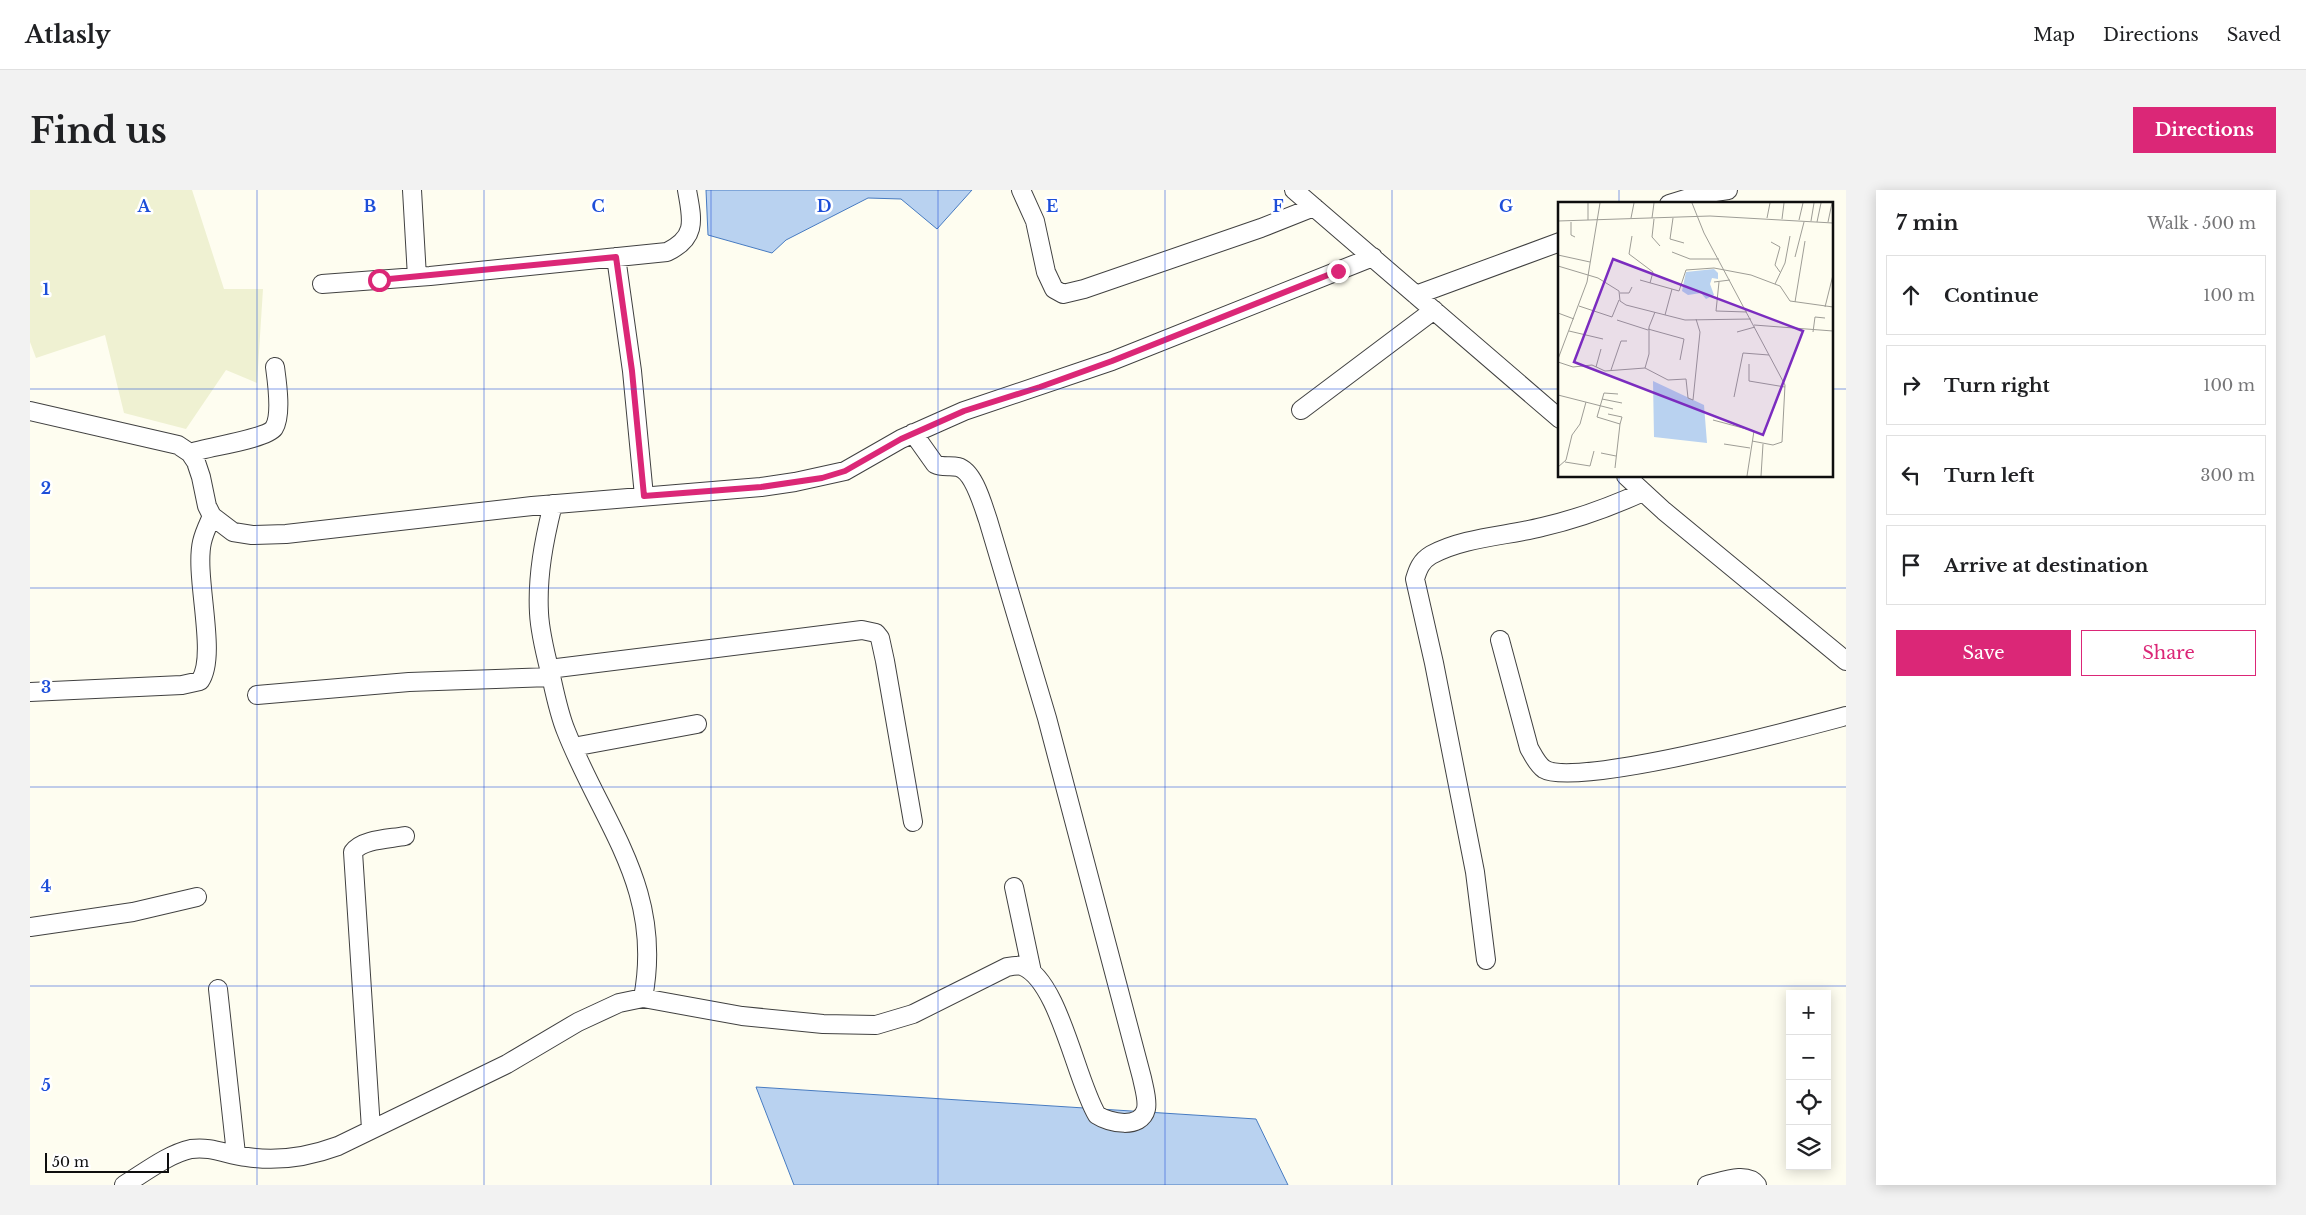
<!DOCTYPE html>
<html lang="en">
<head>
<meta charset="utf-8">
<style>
	body { margin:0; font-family:"Libre Baskerville",serif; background:#f2f2f2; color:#202124 }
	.controls { position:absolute; right:15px; bottom:15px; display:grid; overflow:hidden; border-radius:0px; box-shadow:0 2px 12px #0003 }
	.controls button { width:45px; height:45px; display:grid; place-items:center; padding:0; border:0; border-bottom:1px solid #e0e0e0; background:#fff; color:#202124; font:25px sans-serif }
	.scale { position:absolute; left:15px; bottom:12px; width:124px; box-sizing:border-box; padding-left:5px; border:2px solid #0e0e0e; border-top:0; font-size:14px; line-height:18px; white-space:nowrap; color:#0e0e0e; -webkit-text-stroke:4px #fff; paint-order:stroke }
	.stop { position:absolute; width:15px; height:15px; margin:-11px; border:4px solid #db2777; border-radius:50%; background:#fff }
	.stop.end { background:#db2777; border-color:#fff; box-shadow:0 1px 5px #0008 }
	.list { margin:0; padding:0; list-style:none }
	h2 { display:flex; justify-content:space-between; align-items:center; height:65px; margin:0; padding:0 20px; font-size:21px }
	h2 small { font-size:16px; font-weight:400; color:#757577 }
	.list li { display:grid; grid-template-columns:32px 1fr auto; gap:15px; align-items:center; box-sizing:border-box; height:80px; margin:0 10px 10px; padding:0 10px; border:1px solid #e0e0e0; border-radius:0px }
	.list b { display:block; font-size:19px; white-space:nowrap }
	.list em { font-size:16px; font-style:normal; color:#757577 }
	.actions { display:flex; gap:10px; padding:15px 20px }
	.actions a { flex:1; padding:11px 0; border:1px solid #db2777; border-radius:0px; text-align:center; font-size:18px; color:#db2777 }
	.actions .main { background:#db2777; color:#fff }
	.icon { flex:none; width:28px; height:28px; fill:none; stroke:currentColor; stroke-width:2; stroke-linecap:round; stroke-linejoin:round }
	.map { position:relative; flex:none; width:1816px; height:995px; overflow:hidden; border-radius:0px }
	header { display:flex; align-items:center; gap:30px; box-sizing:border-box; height:70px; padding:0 25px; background:#fff; border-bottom:1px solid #e0e0e0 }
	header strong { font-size:24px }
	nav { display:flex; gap:28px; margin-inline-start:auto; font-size:18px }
	.intro { display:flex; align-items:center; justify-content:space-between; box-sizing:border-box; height:120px; padding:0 30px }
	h1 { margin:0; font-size:35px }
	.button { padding:12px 22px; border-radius:0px; background:#db2777; color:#fff; font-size:18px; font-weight:700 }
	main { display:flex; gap:30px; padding:0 30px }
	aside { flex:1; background:#fff; border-radius:0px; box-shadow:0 2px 12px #0003 }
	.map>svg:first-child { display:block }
</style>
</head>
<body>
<header>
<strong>Atlasly</strong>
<nav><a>Map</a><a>Directions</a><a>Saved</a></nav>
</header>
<div class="intro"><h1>Find us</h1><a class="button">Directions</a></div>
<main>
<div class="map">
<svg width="1816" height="995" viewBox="0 0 1816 995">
	<rect width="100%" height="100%" fill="#fefdf0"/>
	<path fill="#eff1d2" d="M 0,0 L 162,0 L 194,99 L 233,99 L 227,193 L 196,180 L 156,239 L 94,223 L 75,145 L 6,168 L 0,152 Z"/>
	<path fill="#b9d2f0" stroke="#477bc1" d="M 676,0 L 942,0 L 907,39 L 871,9 L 838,8 L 756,50 L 742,63 L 678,45 Z
		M 726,897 L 1226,929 L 1258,995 L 764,995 Z"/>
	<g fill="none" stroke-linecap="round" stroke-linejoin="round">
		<g stroke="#414141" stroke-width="20">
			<path id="minor" d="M 382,0 L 387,87
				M 991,0 L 1005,31 L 1016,82 L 1024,99 L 1033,104 L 1054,99 L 1231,38 L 1284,17
				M 1264,0 L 1530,229
				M 1639,14 L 1672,4 L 1698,0
				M 586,67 L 602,181 L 614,306
				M 292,94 L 400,86 L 637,62 C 668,47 662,29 657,0
				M 1386,105 L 1530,52
				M 1271,220 L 1404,120
				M 0,221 L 148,255 L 160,263 L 166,272 L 171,287 L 177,316 L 182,326 L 203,342 L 222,345 L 256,344 L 502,316 L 731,297 L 765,292 L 815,281 L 871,249 L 934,221 L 1082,171 L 1343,67
				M 160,263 C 177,257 236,249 244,238 C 252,225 247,192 245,177
				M 1596,286 L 1634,321 L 1816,471
				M 523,314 C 514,350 507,386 509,423 C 510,444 516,466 521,486 C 525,504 529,524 536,541 C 573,635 634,698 613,808
				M 1470,450 L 1499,558 C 1503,565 1507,574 1514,579 C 1546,599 1771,538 1816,526
				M 519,479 L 832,440 L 846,443 L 850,448 L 855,471 L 883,632
				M 0,502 L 152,495 L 170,491 C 188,465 164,387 172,352 C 174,343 178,335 182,326
				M 227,505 L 379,492 L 521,487
				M 543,557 L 667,534
				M 984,697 L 1002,782
				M 0,737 L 103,722 L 167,707
				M 1456,770 L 1445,682 L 1404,473 L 1385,389 C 1388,379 1391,371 1401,365 C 1434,347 1477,346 1512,337 C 1547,329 1580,317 1613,302
				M 188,799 L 206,964
				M 341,939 L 323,662 C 332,649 359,649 375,646
				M 94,995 C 114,983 138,964 161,959 C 182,956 197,965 217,967 C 249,972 278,967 308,956 L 477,874 L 548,832 L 589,813 L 613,808 L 712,826 L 793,834 L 846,835 L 883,824 L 977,777 C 982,776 988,775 992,776 C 1029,790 1046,891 1067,925 C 1079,933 1111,940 1116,919 C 1118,910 1114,898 1112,888 L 1017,528 L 958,330 C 953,316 944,281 928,277 C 920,275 913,278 905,274 L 883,243
				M 1677,995 C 1691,992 1717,981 1727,995"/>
		</g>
		<use href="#minor" stroke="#fff" stroke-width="18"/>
	</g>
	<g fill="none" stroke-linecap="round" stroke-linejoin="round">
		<path stroke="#db2777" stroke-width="6" d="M 349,90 L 586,67 L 602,181 L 614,306 L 731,297 L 792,288 L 815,281 L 871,249 L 934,221 L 1010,197 L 1082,171 L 1308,81"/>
	</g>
	<path fill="none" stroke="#1d4ed8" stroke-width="1" stroke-opacity="0.55" d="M 227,0 L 227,995M 454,0 L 454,995M 681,0 L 681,995M 908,0 L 908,995M 1135,0 L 1135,995M 1362,0 L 1362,995M 1589,0 L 1589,14M 0,199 L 1530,199M 1802,199 L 1816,199M 1589,286 L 1589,995M 0,398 L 1816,398M 0,597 L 1816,597M 0,796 L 1816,796"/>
	<g transform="translate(1528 12)">
		<rect width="275" height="275" fill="#fefdf0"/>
		<path d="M 156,67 L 160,71 L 160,77 L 154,76 L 152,82 L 156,93 L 148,97 L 143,91 L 130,93 L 124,89 L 128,70 ZM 95,179 L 146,203 L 149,241 L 96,235 Z" fill="#b9d2f0"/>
		<path fill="none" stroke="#9e9d96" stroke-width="1" d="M 30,1 L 30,18M 134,1 L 146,31 L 227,183 L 224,240 L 215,243 L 194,239M 73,16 L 76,1M 94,16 L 96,1M 115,16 L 112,37 L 126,41M 209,16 L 212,1M 96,17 L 94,35 L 102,44M 224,17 L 226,1M 241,18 L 245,1M 0,19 L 152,14 L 275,21M 253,19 L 256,1M 13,20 L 13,33 L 17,35M 259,20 L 263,1M 270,20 L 274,1M 74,34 L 71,52 L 95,70 L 92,81M 213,40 L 222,45 L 217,63 L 222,70M 114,50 L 132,57 L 161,57M 0,53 L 32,60M 237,55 L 246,20M 0,64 L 40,76 L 61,89 L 62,99 L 68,103 L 127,118 L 193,117M 82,78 L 121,89 L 128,68 L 156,66 L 193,73 L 222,84 L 232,99 L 275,105M 156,80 L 172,78M 161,80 L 158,109 L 189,110M 217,82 L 227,61 L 232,34M 62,91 L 71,91 L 74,85M 237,100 L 247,39M 21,104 L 54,115 L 61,98M 267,105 L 275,73M 0,111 L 16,117M 107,113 L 114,87M 59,118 L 90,128M 196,123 L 275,129M 90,127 L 126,137 L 122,158M 11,129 L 45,137M 179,130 L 197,125M 255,130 L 257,115 L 267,116M 0,157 L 29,80 L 42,1M 0,160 L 15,165 L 34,163 L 47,169 L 87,166 L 110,178 L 128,177 L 130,196 L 135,198 L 142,130 L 138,117M 191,162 L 191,179 L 227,185M 38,165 L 43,147M 87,166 L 91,152 L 91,125 L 97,110M 53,168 L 63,139 L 69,139M 0,193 L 55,207M 176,195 L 185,151 L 211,153M 44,197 L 64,201M 50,212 L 64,215 L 62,222M 155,218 L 196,229 L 189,274M 166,242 L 192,246M 43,251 L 58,254M 7,260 L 32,264 L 36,249M 0,265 L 8,258 L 14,233 L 22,222 L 28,200M 57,266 L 62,222 L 39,215 L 46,191 L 60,192M 203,274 L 205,242"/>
		<path fill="#7b2cbf" fill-opacity="0.15" stroke="#7b2cbf" stroke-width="2.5" d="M 55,57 L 245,129 L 205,233 L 16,160 Z"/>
		<rect width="275" height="275" fill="none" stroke="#0e0e0e" stroke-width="2.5"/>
	</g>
	<g font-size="16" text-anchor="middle" font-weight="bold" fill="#1d4ed8" stroke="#fff" stroke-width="5" stroke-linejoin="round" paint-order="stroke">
		<text x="114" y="22">A</text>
		<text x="340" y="22">B</text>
		<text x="568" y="22">C</text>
		<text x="794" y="22">D</text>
		<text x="1022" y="22">E</text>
		<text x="1248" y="22">F</text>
		<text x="1476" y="22">G</text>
		<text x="16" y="105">1</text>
		<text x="16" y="304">2</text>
		<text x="16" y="503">3</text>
		<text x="16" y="702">4</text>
		<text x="16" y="901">5</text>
	</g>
</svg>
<div class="controls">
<button>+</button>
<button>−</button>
<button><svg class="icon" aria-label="locate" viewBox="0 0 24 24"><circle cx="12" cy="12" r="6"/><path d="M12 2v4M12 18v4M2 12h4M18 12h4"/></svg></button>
<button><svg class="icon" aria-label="layers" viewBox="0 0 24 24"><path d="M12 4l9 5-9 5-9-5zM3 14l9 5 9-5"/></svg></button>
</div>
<div class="scale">50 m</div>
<div class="stop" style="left:349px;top:90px"></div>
<div class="stop end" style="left:1308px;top:81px"></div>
</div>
<aside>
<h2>7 min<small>Walk · 500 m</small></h2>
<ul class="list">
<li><svg class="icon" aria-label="ahead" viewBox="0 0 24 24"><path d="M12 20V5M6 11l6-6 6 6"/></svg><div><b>Continue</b></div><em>100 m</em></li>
<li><svg class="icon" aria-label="right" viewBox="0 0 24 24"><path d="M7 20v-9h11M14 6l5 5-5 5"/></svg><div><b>Turn right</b></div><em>100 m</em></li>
<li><svg class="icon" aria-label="left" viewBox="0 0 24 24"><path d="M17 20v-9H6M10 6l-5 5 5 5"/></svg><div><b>Turn left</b></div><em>300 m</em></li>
<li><svg class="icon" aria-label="arrive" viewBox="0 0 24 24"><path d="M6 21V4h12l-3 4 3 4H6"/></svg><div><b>Arrive at destination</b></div></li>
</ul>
<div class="actions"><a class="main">Save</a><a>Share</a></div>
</aside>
</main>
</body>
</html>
